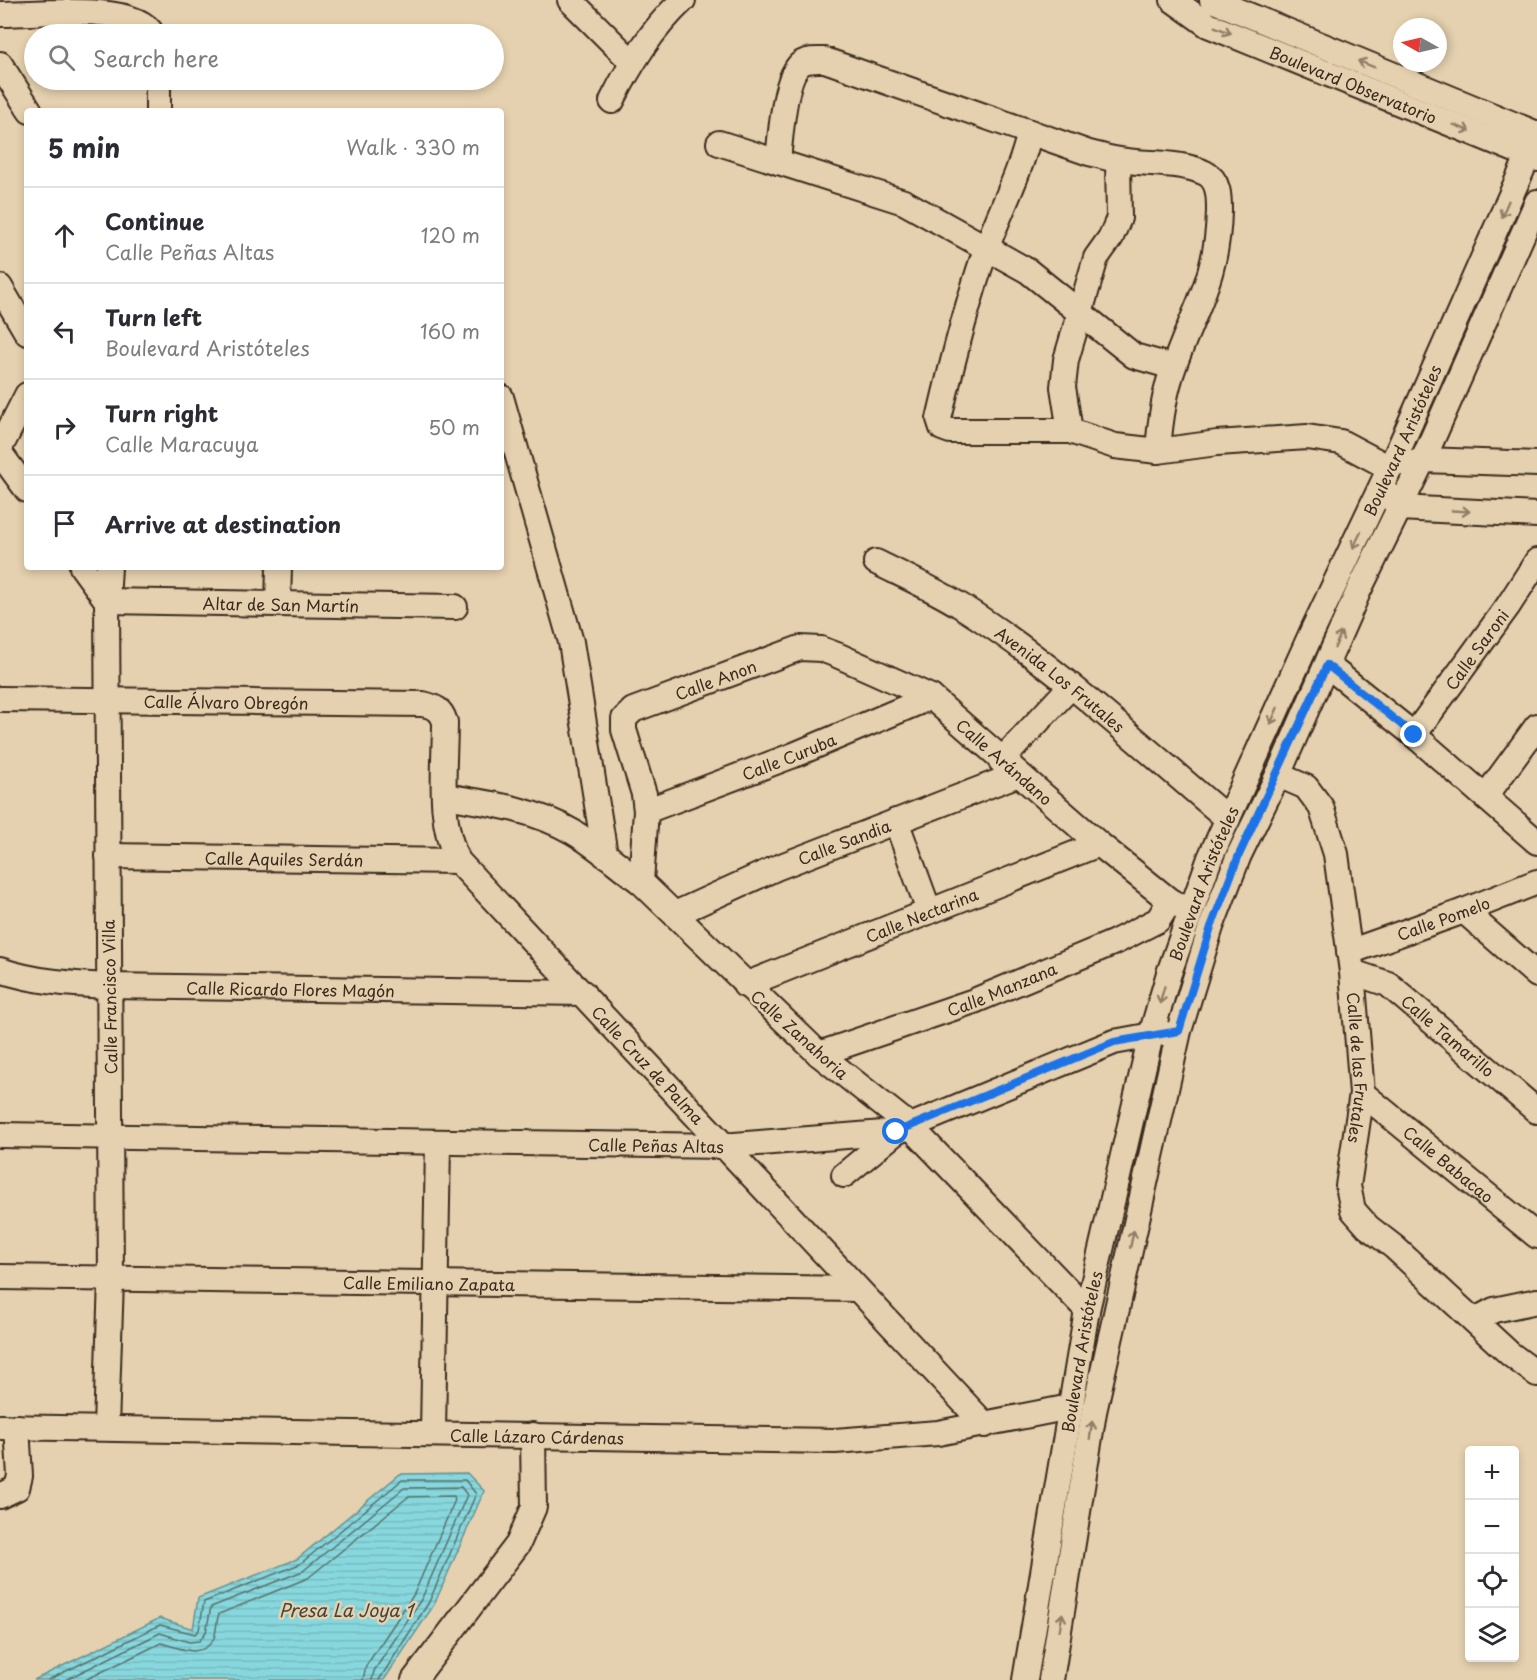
<!DOCTYPE html>
<html lang="en">
<head>
<meta charset="utf-8">
<style>
	body { margin:0; font-family:"Playpen Sans",sans-serif; background:#f7f7f7; color:#2b2b33 }
	.controls { position:absolute; right:18px; bottom:18px; display:grid; overflow:hidden; border-radius:6px; box-shadow:0 3px 9px #0003 }
	.controls button { width:54px; height:54px; display:grid; place-items:center; padding:0; border:0; border-bottom:2px solid #e1e1e2; background:#fff; color:#2b2b33; font:30px sans-serif }
	.compass { position:absolute; left:1393px; top:18px; width:54px; height:54px; border-radius:50%; background:#fff; box-shadow:0 3px 9px #0003; rotate:278deg }
	.stop { position:absolute; width:18px; height:18px; margin:-14px; border:4px solid #1a73e8; border-radius:50%; background:#fff }
	.stop.end { background:#1a73e8; border-color:#fff; box-shadow:0 2px 6px #0008 }
	.list { margin:0; padding:0; list-style:none }
	h2 { display:flex; justify-content:space-between; align-items:center; height:78px; margin:0; padding:0 24px; font-size:26px }
	h2 small { font-size:20px; font-weight:400; color:#7c7c81 }
	.list li { display:grid; grid-template-columns:39px 1fr auto; gap:18px; align-items:center; box-sizing:border-box; height:96px; padding:0 24px; border-top:2px solid #e1e1e2 }
	.list b { display:block; font-size:22px; white-space:nowrap }
	.list p { margin:0; font-size:20px; white-space:nowrap; color:#7c7c81 }
	.list em { font-size:20px; font-style:normal; color:#7c7c81 }
	.icon { flex:none; width:33px; height:33px; fill:none; stroke:currentColor; stroke-width:2; stroke-linecap:round; stroke-linejoin:round }
	.map { position:relative; flex:none; width:1537px; height:1680px; overflow:hidden }
	.search { position:absolute; background:#fff; box-shadow:0 3px 9px #0003; left:24px; top:24px; width:480px; height:66px; display:flex; align-items:center; gap:15px; box-sizing:border-box; padding:0 21px; border-radius:33px; color:#7c7c81; font-size:22px }
	.panel { position:absolute; background:#fff; box-shadow:0 3px 9px #0003; left:24px; top:108px; width:480px; height:462px; border-radius:6px }
	.map>svg:first-child { display:block }
</style>
</head>
<body>
<div class="map">
<svg width="1537" height="1680" viewBox="0 0 1537 1680">
	<defs>
		<pattern id="water-rules" width="6" height="5" patternUnits="userSpaceOnUse" patternTransform="scale(1.5)"><rect width="6" height="5" fill="#87d8de"/><path d="M0 2.5h6" fill="none" stroke="#75babe"/></pattern>
	</defs>
	<rect width="100%" height="100%" fill="#e5d1af"/>
	<filter id="ink" filterUnits="userSpaceOnUse"><feTurbulence type="fractalNoise" baseFrequency=".0167" numOctaves="2"/><feDisplacementMap in="SourceGraphic" scale="12" xChannelSelector="R" yChannelSelector="G"/><feConvolveMatrix kernelMatrix="1 2 1 2 8 2 1 2 1" color-interpolation-filters="sRGB"/></filter>
	<g filter="url(#ink)">
		<path fill="url(#water-rules)" stroke="#699291" stroke-width="1.5" d="M 467,1473 L 484,1491 L 434,1605 L 384,1680 L 34,1680 L 160,1618 L 193,1629 L 198,1598 L 297,1559 L 400,1474 Z"/>
		<g fill="none" stroke-linecap="round" stroke-linejoin="round">
			<path stroke="#59706b" stroke-width="1.5" d="M 48,1680 L 160,1625 L 195,1634 L 199,1630 L 204,1602 L 300,1564 L 402,1480 L 465,1480 L 476,1494 L 429,1602 L 379,1680
				M 65,1680 L 160,1633 L 189,1642 L 199,1641 L 206,1632 L 211,1607 L 303,1571 L 404,1488 L 461,1487 L 467,1495 L 422,1598 L 374,1671 L 372,1680
				M 85,1680 L 161,1643 C 178,1647 202,1661 214,1638 C 217,1630 216,1621 219,1614 L 308,1578 L 408,1497 L 454,1496 L 455,1500 L 414,1594 L 366,1666 L 363,1680"/>
			<g stroke="#3b2a1e" stroke-width="28">
				<g id="minor">
					<path d="M 570,0 L 632,62"/>
					<path id="s1" d="M 1173,0 L 1208,25 L 1537,159"/>
					<path d="M 1212,0 L 1537,134"/>
					<path d="M 0,14 C 33,14 137,2 152,34"/>
					<path d="M 0,64 L 30,111"/>
					<path d="M 158,80 L 158,111"/>
					<path d="M 612,101 C 631,63 652,29 683,0"/>
					<path d="M 1030,132 C 1020,174 1000,211 985,252 C 966,307 952,363 939,419 L 942,428 L 950,431 L 1070,431 L 1115,446 L 1158,451 L 1217,443 L 1307,437 L 1341,442 L 1390,468"/>
					<path d="M 719,143 L 904,202 L 1028,271 L 1134,356 L 1173,367"/>
					<path d="M 778,162 C 780,141 784,74 802,63 C 809,59 817,60 825,60 L 1089,153 C 1099,155 1109,159 1120,160 C 1147,165 1180,161 1205,173 C 1219,180 1219,197 1219,210 C 1218,277 1195,307 1174,366 C 1164,393 1160,423 1158,451"/>
					<path d="M 0,287 L 27,333"/>
					<path d="M 501,397 L 571,642 L 605,855"/>
					<path d="M 1070,431 L 1063,387 L 1066,360 L 1096,258 L 1111,237 L 1119,218 L 1118,160"/>
					<path d="M 0,448 L 27,395"/>
					<path d="M 0,453 L 27,490"/>
					<path d="M 1408,465 L 1423,460 L 1537,464"/>
					<path d="M 1390,496 L 1399,508 L 1537,515"/>
					<path id="s2" d="M 876,562 C 904,576 934,589 961,606 C 1057,666 1141,746 1228,819"/>
					<path id="s3" d="M 82,567 L 107,601 L 455,607"/>
					<path d="M 278,604 L 279,567"/>
					<path d="M 1327,665 L 1414,735 L 1537,842"/>
					<path id="s4" d="M 0,699 L 423,704 C 435,707 441,709 445,722 C 445,766 437,820 458,861 L 985,1425"/>
					<path id="s5" d="M 1414,735 L 1508,606 L 1537,561"/>
					<path d="M 1001,761 L 1071,686"/>
					<path id="s6" d="M 1278,775 L 1306,787 L 1321,807 L 1336,854 L 1352,972 L 1362,1093 L 1348,1186 L 1353,1210 L 1368,1227 L 1394,1247 L 1510,1354 L 1537,1374"/>
					<path d="M 444,796 C 489,803 534,809 573,832 C 597,846 619,866 641,882"/>
					<path d="M 1486,796 L 1537,726"/>
					<path id="s7" d="M 646,811 L 794,755 L 931,697"/>
					<path d="M 896,821 L 929,911"/>
					<path id="s8" d="M 108,856 L 458,861"/>
					<path d="M 1464,911 L 1537,975"/>
					<path id="s9" d="M 675,914 L 776,868 L 1016,775"/>
					<path id="s10" d="M 1349,952 L 1464,911 L 1537,882"/>
					<path id="s11" d="M 0,970 C 35,982 71,984 108,986 L 583,993"/>
					<path id="s12" d="M 1352,972 L 1388,984 L 1537,1111"/>
					<path id="s13" d="M 745,985 L 1099,844"/>
					<path id="s14" d="M 819,1054 L 974,1001 L 1115,942 L 1158,920 L 1170,901"/>
					<path id="s15" d="M 1362,1093 L 1537,1236"/>
					<path id="s16" d="M 0,1135 L 722,1146 L 896,1132 L 1114,1042 L 1163,1033"/>
					<path d="M 844,1175 L 896,1132"/>
					<path id="s17" d="M 0,1277 L 857,1289"/>
					<path id="s18" d="M 1087,1310 L 911,1127 L 819,1054 L 641,882 L 646,811 L 644,794 L 624,730 L 624,719 L 633,710 L 800,648 L 821,649 L 837,655 L 931,697 L 1099,844 L 1170,901 L 1191,911"/>
					<path d="M 1475,1320 L 1494,1310 L 1537,1301"/>
					<path id="s19" d="M 0,1427 L 835,1441 L 938,1433 L 1070,1407"/>
					<path d="M 106,1427 L 111,1280 L 107,601 L 109,567"/>
					<path d="M 433,1433 L 438,1144"/>
					<path d="M 0,1496 L 17,1488 L 20,1476 L 17,1427"/>
					<path d="M 414,1680 L 518,1544 L 534,1507 L 533,1435"/>
					<path id="s20" d="M 1025,1680 L 1087,1310 L 1151,1035 L 1169,973 L 1210,858 L 1312,632 L 1397,453 L 1537,136"/>
					<path d="M 1051,1680 L 1094,1412 L 1179,1031 L 1211,927 L 1239,855 L 1278,775 L 1359,590 L 1423,460 L 1537,202"/>
				</g>
			</g>
			<use href="#minor" stroke="#e5d1af" stroke-width="24"/>
		</g>
		<defs><path id="oneway-shaft" d="M-6 0H5M1.5-3L5.5 0L1.5 3" fill="none" stroke-width="1.6" stroke-linecap="round" stroke-linejoin="round" transform="scale(1.5)"/></defs>
		<g stroke="#907e66">
			<use href="#oneway-shaft" transform="translate(1223 30) rotate(22)"/>
			<use href="#oneway-shaft" transform="translate(1366 64) rotate(-158)"/>
			<use href="#oneway-shaft" transform="translate(1462 128) rotate(22)"/>
			<use href="#oneway-shaft" transform="translate(1505 209) rotate(113)"/>
			<use href="#oneway-shaft" transform="translate(1461 511) rotate(3)"/>
			<use href="#oneway-shaft" transform="translate(1357 540) rotate(116)"/>
			<use href="#oneway-shaft" transform="translate(1338 640) rotate(-67)"/>
			<use href="#oneway-shaft" transform="translate(1274 716) rotate(114)"/>
			<use href="#oneway-shaft" transform="translate(1162 995) rotate(106)"/>
			<use href="#oneway-shaft" transform="translate(1132 1239) rotate(-78)"/>
			<use href="#oneway-shaft" transform="translate(1091 1430) rotate(-82)"/>
			<use href="#oneway-shaft" transform="translate(1061 1622) rotate(-81)"/>
		</g>
	</g>
	<g fill="none" stroke-linecap="round" stroke-linejoin="round" filter="url(#ink)">
		<path stroke="#1a73e8" stroke-width="8" d="M 896,1132 L 1114,1042 L 1179,1031 L 1211,927 L 1239,855 L 1327,665 L 1414,735"/>
	</g>
	<g text-anchor="middle" dominant-baseline="central" stroke-width="5" stroke-linejoin="round" paint-order="stroke">
		<g font-size="16" fill="#3b2a1e" stroke="#e5d1af">
			<text stroke="none"><textPath href="#s1" startOffset="200">Boulevard Observatorio</textPath></text>
			<text stroke="none"><textPath href="#s20" startOffset="1304">Boulevard Aristóteles</textPath></text>
			<text stroke="none"><textPath href="#s3" startOffset="216">Altar de San Martín</textPath></text>
			<text stroke="none"><textPath href="#s5" startOffset="106">Calle Saroni</textPath></text>
			<text stroke="none"><textPath href="#s18" startOffset="886">Calle Anon</textPath></text>
			<text stroke="none"><textPath href="#s2" startOffset="219">Avenida Los Frutales</textPath></text>
			<text stroke="none"><textPath href="#s4" startOffset="226">Calle Álvaro Obregón</textPath></text>
			<text stroke="none"><textPath href="#s7" startOffset="153">Calle Curuba</textPath></text>
			<text stroke="none"><textPath href="#s18" startOffset="1215">Calle Arándano</textPath></text>
			<text stroke="none"><textPath href="#s9" startOffset="184">Calle Sandia</textPath></text>
			<text stroke="none"><textPath href="#s8" startOffset="176">Calle Aquiles Serdán</textPath></text>
			<text stroke="none"><textPath href="#s20" startOffset="818">Boulevard Aristóteles</textPath></text>
			<text stroke="none"><textPath href="#s13" startOffset="190">Calle Nectarina</textPath></text>
			<text stroke="none"><textPath href="#s10" startOffset="100">Calle Pomelo</textPath></text>
			<text stroke="none"><textPath href="#s14" startOffset="194">Calle Manzana</textPath></text>
			<text stroke="none"><textPath href="#s11" startOffset="292">Calle Ricardo Flores Magón</textPath></text>
			<text transform="translate(109 997) rotate(-91)">Calle Francisco Villa</text>
			<text transform="translate(800 1034) rotate(42)">Calle Zanahoria</text>
			<text stroke="none"><textPath href="#s12" startOffset="117">Calle Tamarillo</textPath></text>
			<text stroke="none"><textPath href="#s4" startOffset="873">Calle Cruz de Palma</textPath></text>
			<text stroke="none"><textPath href="#s6" startOffset="320">Calle de las Frutales</textPath></text>
			<text stroke="none"><textPath href="#s16" startOffset="656">Calle Peñas Altas</textPath></text>
			<text stroke="none"><textPath href="#s15" startOffset="112">Calle Babacao</textPath></text>
			<text stroke="none"><textPath href="#s17" startOffset="429">Calle Emiliano Zapata</textPath></text>
			<text stroke="none"><textPath href="#s20" startOffset="333">Boulevard Aristóteles</textPath></text>
			<text stroke="none"><textPath href="#s19" startOffset="537">Calle Lázaro Cárdenas</textPath></text>
		</g>
		<g font-size="18" font-style="italic" fill="#46443b" stroke="#e5d1af">
			<text x="346" y="1609">Presa La Joya 1</text>
		</g>
	</g>
</svg>
<div class="controls">
<button>+</button>
<button>−</button>
<button><svg class="icon" aria-label="locate" viewBox="0 0 24 24"><circle cx="12" cy="12" r="6"/><path d="M12 2v4M12 18v4M2 12h4M18 12h4"/></svg></button>
<button><svg class="icon" aria-label="layers" viewBox="0 0 24 24"><path d="M12 4l9 5-9 5-9-5zM3 14l9 5 9-5"/></svg></button>
</div>
<svg class="compass" viewBox="-18 -18 36 36"><path d="M0-13l5 13h-10z" fill="#e53935"/><path d="M0 13l5-13h-10z" fill="#7c7c81"/></svg>
<div class="stop" style="left:896px;top:1132px"></div>
<div class="stop end" style="left:1414px;top:735px"></div>
<div class="search"><svg class="icon" aria-label="search" viewBox="0 0 24 24"><circle cx="10" cy="10" r="6"/><path d="M15 15l6 6"/></svg>Search here</div>
<section class="panel">
<h2>5 min<small>Walk · 330 m</small></h2>
<ul class="list">
<li><svg class="icon" aria-label="ahead" viewBox="0 0 24 24"><path d="M12 20V5M6 11l6-6 6 6"/></svg><div><b>Continue</b><p>Calle Peñas Altas</p></div><em>120 m</em></li>
<li><svg class="icon" aria-label="left" viewBox="0 0 24 24"><path d="M17 20v-9H6M10 6l-5 5 5 5"/></svg><div><b>Turn left</b><p>Boulevard Aristóteles</p></div><em>160 m</em></li>
<li><svg class="icon" aria-label="right" viewBox="0 0 24 24"><path d="M7 20v-9h11M14 6l5 5-5 5"/></svg><div><b>Turn right</b><p>Calle Maracuya</p></div><em>50 m</em></li>
<li><svg class="icon" aria-label="arrive" viewBox="0 0 24 24"><path d="M6 21V4h12l-3 4 3 4H6"/></svg><div><b>Arrive at destination</b></div></li>
</ul>
</section>
</div>
</body>
</html>
